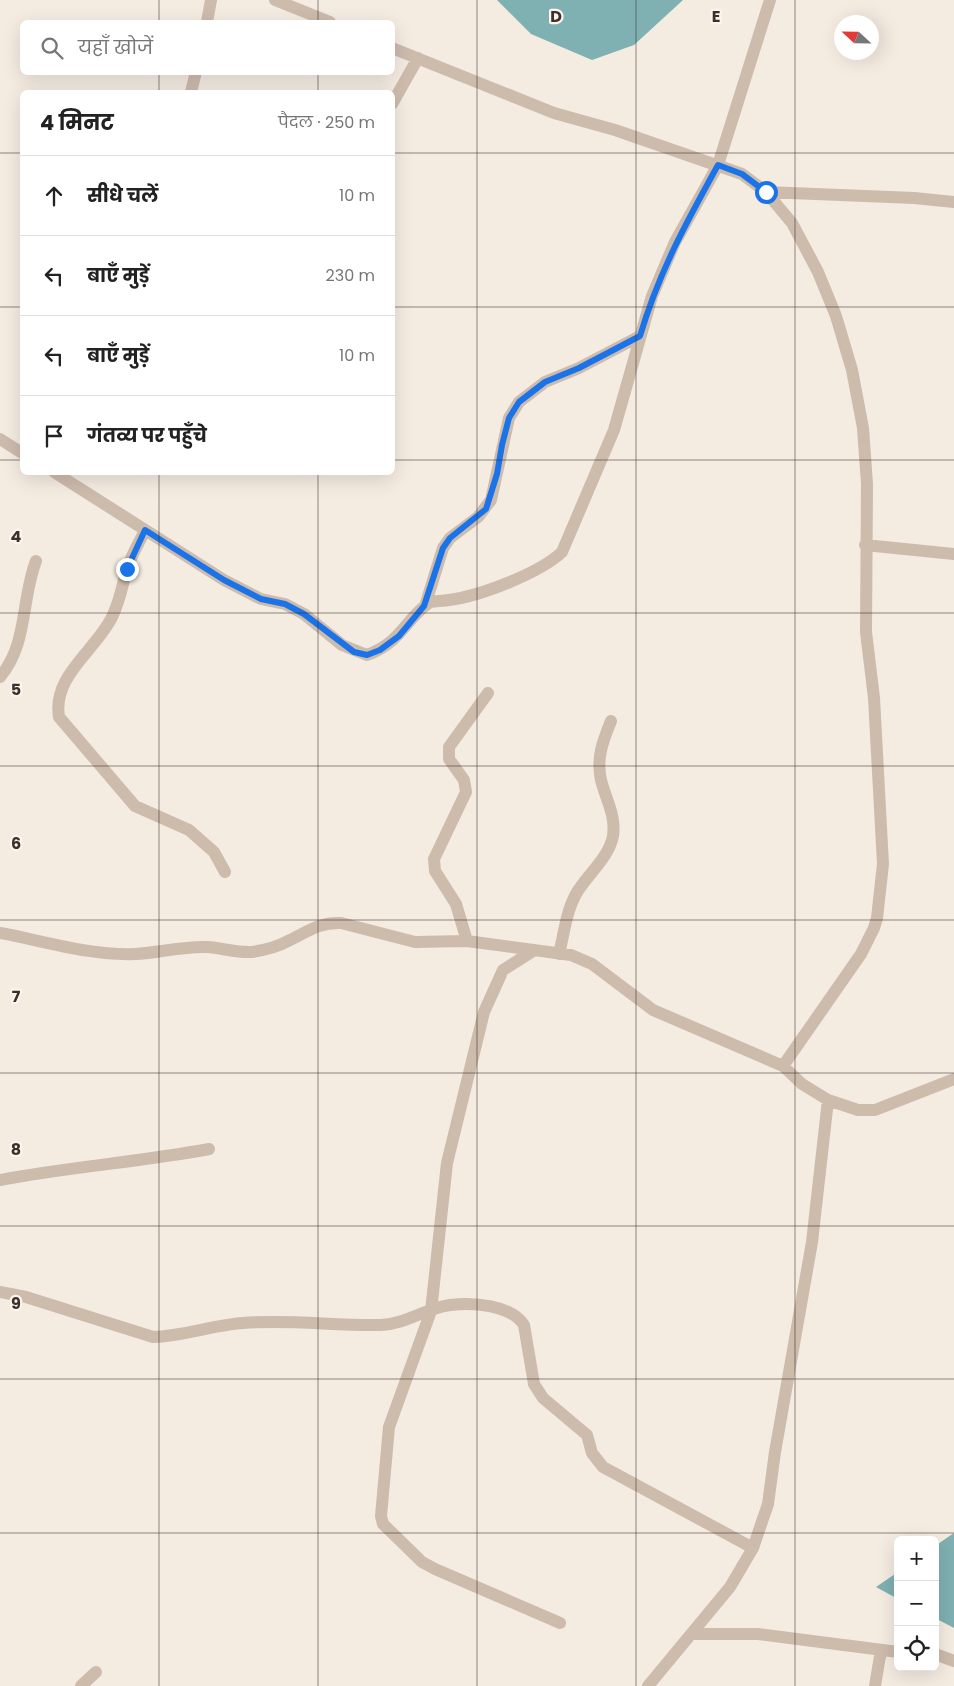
<!DOCTYPE html>
<html lang="hi">
<head>
<meta charset="utf-8">
<style>
	body { margin:0; font-family:Poppins,"Noto Sans Devanagari",sans-serif; background:#f6f6f6; color:#222 }
	.controls { position:absolute; right:15px; bottom:15px; display:grid; overflow:hidden; border-radius:8px; box-shadow:0 5px 20px #0002 }
	.controls button { width:45px; height:45px; display:grid; place-items:center; padding:0; border:0; border-bottom:1px solid #e0e0e0; background:#fff; color:#222; font:25px sans-serif }
	.compass { position:absolute; left:834px; top:15px; width:45px; height:45px; border-radius:50%; background:#fff; box-shadow:0 5px 20px #0002; rotate:292deg }
	.stop { position:absolute; width:15px; height:15px; margin:-11px; border:4px solid #1a73e8; border-radius:50%; background:#fff }
	.stop.end { background:#1a73e8; border-color:#fff; box-shadow:0 1px 5px #0008 }
	.list { margin:0; padding:0; list-style:none }
	h2 { display:flex; justify-content:space-between; align-items:center; height:65px; margin:0; padding:0 20px; font-size:21px }
	h2 small { font-size:16px; font-weight:400; color:#767676 }
	.list li { display:grid; grid-template-columns:32px 1fr auto; gap:15px; align-items:center; box-sizing:border-box; height:80px; padding:0 20px; border-top:1px solid #e0e0e0 }
	.list b { display:block; font-size:19px; white-space:nowrap }
	.list em { font-size:16px; font-style:normal; color:#767676 }
	.icon { flex:none; width:28px; height:28px; fill:none; stroke:currentColor; stroke-width:2; stroke-linecap:round; stroke-linejoin:round }
	.map { position:relative; flex:none; width:954px; height:1686px; overflow:hidden }
	.search { position:absolute; background:#fff; box-shadow:0 5px 20px #0002; left:20px; top:20px; width:375px; height:55px; display:flex; align-items:center; gap:12px; box-sizing:border-box; padding:0 18px; border-radius:8px; color:#767676; font-size:19px }
	.panel { position:absolute; background:#fff; box-shadow:0 5px 20px #0002; left:20px; top:90px; width:375px; height:385px; border-radius:8px }
	.map>svg:first-child { display:block }
</style>
</head>
<body>
<div class="map">
<svg width="954" height="1686" viewBox="0 0 954 1686">
	<rect width="100%" height="100%" fill="#f4ebe1"/>
	<path fill="#7fb0b2" d="M 497,0 L 683,0 L 634,45 L 592,60 L 531,34 Z
		M 954,1533 L 954,1628 L 935,1618 L 935,1546 Z
		M 898,1572 L 898,1599 L 876,1587 Z"/>
	<g fill="none" stroke-linecap="round" stroke-linejoin="round">
		<path stroke="#cdbbac" stroke-width="12" d="M 275,0 L 330,22
			M 207,22 L 211,0
			M 392,48 L 554,113 L 615,130 L 742,174 L 766,192 L 792,223 L 818,272 L 836,316 L 852,370 L 863,428 L 867,484 L 866,632 L 874,698 L 883,864 L 877,918 L 874,928 L 861,954 L 783,1066
			M 191,92 L 196,72
			M 392,104 L 418,58
			M 766,192 L 914,198 L 954,202
			M 0,439 L 22,453
			M 54,472 L 224,580 L 261,599 L 285,604 L 304,614 L 342,645 L 367,655 C 402,642 405,619 430,602 C 437,601 443,601 449,600 C 480,596 540,573 562,552 L 614,430 L 652,296 L 675,242 L 718,165 L 770,0
			M 145,530 C 139,543 131,556 127,569 C 122,586 120,601 112,617 C 96,650 52,676 59,717 L 135,806 L 189,830 L 214,852 L 225,872
			M 865,545 L 954,554
			M 425,606 L 443,548 L 450,538 L 478,517 L 491,500 L 509,418 L 519,402 L 545,382 L 579,368 L 640,336
			M 0,677 C 28,644 21,600 36,561
			M 0,933 C 44,941 91,956 135,954 C 159,953 182,946 207,947 C 222,948 237,953 252,952 C 265,950 277,947 288,941 C 307,932 319,922 341,923 L 415,942 L 467,941 L 571,955 L 592,964 L 653,1010 L 783,1066 L 802,1084 L 828,1100 L 858,1110 L 875,1110 L 954,1079
			M 467,941 L 456,904 L 435,871 L 434,859 L 466,792 L 464,780 L 449,759 L 449,747 L 488,693
			M 533,951 L 503,970 L 484,1012 L 447,1163 L 431,1311 L 389,1427 L 381,1516 L 383,1524 L 422,1562 L 435,1569 L 560,1623
			M 559,954 C 564,934 566,912 576,894 C 586,876 609,858 613,836 C 616,815 606,800 601,780 C 596,758 603,741 611,721
			M 0,1180 C 69,1167 139,1162 209,1149
			M 0,1292 L 26,1297 L 153,1337 C 184,1336 213,1325 243,1323 C 289,1319 335,1326 381,1325 C 406,1324 426,1308 450,1305 C 473,1302 511,1305 524,1325 L 534,1384 L 543,1398 L 587,1435 L 592,1453 L 603,1467 L 753,1548
			M 692,1634 L 758,1634 L 898,1652
			M 935,1654 L 954,1661
			M 81,1686 L 96,1672
			M 648,1686 L 730,1587 L 753,1548 L 768,1504 L 775,1452 L 812,1242 L 828,1100
			M 875,1686 L 881,1650"/>
	</g>
	<g fill="none" stroke-linecap="round" stroke-linejoin="round">
		<path stroke="#1a73e8" stroke-width="6" d="M 127,569 L 145,530 L 224,580 L 261,599 L 285,604 L 304,614 L 354,652 L 367,655 L 380,650 L 399,636 L 424,606 L 443,548 L 450,538 L 486,509 L 497,474 L 502,445 L 509,418 L 519,402 L 545,382 L 579,368 L 640,336 C 659,272 686,223 718,165 L 742,174 L 766,192"/>
	</g>
	<path fill="none" stroke="#3b302b" stroke-width="1" stroke-opacity="0.55" d="M 159,0 L 159,22M 318,0 L 318,22M 477,0 L 477,1686M 636,0 L 636,1686M 795,0 L 795,1686M 159,72 L 159,92M 318,72 L 318,92M 0,153 L 22,153M 392,153 L 954,153M 0,307 L 22,307M 392,307 L 954,307M 0,460 L 22,460M 392,460 L 954,460M 159,472 L 159,1686M 318,472 L 318,1686M 0,613 L 954,613M 0,766 L 954,766M 0,920 L 954,920M 0,1073 L 954,1073M 0,1226 L 954,1226M 0,1379 L 954,1379M 0,1533 L 954,1533"/>
	<g font-size="16" text-anchor="middle" font-weight="bold" fill="#3b302b" stroke="#fbf5ee" stroke-width="4.5" stroke-linejoin="round" paint-order="stroke">
		<text x="556" y="22">D</text>
		<text x="716" y="22">E</text>
		<text x="16" y="542">4</text>
		<text x="16" y="695">5</text>
		<text x="16" y="849">6</text>
		<text x="16" y="1002">7</text>
		<text x="16" y="1155">8</text>
		<text x="16" y="1309">9</text>
	</g>
</svg>
<div class="controls">
<button>+</button>
<button>−</button>
<button><svg class="icon" aria-label="locate" viewBox="0 0 24 24"><circle cx="12" cy="12" r="6"/><path d="M12 2v4M12 18v4M2 12h4M18 12h4"/></svg></button>
</div>
<svg class="compass" viewBox="-18 -18 36 36"><path d="M0-13l5 13h-10z" fill="#e53935"/><path d="M0 13l5-13h-10z" fill="#767676"/></svg>
<div class="stop" style="left:766px;top:192px"></div>
<div class="stop end" style="left:127px;top:569px"></div>
<div class="search"><svg class="icon" aria-label="search" viewBox="0 0 24 24"><circle cx="10" cy="10" r="6"/><path d="M15 15l6 6"/></svg>यहाँ खोजें</div>
<section class="panel">
<h2>4 मिनट<small>पैदल · 250 m</small></h2>
<ul class="list">
<li><svg class="icon" aria-label="ahead" viewBox="0 0 24 24"><path d="M12 20V5M6 11l6-6 6 6"/></svg><div><b>सीधे चलें</b></div><em>10 m</em></li>
<li><svg class="icon" aria-label="left" viewBox="0 0 24 24"><path d="M17 20v-9H6M10 6l-5 5 5 5"/></svg><div><b>बाएँ मुड़ें</b></div><em>230 m</em></li>
<li><svg class="icon" aria-label="left" viewBox="0 0 24 24"><path d="M17 20v-9H6M10 6l-5 5 5 5"/></svg><div><b>बाएँ मुड़ें</b></div><em>10 m</em></li>
<li><svg class="icon" aria-label="arrive" viewBox="0 0 24 24"><path d="M6 21V4h12l-3 4 3 4H6"/></svg><div><b>गंतव्य पर पहुँचे</b></div></li>
</ul>
</section>
</div>
</body>
</html>
